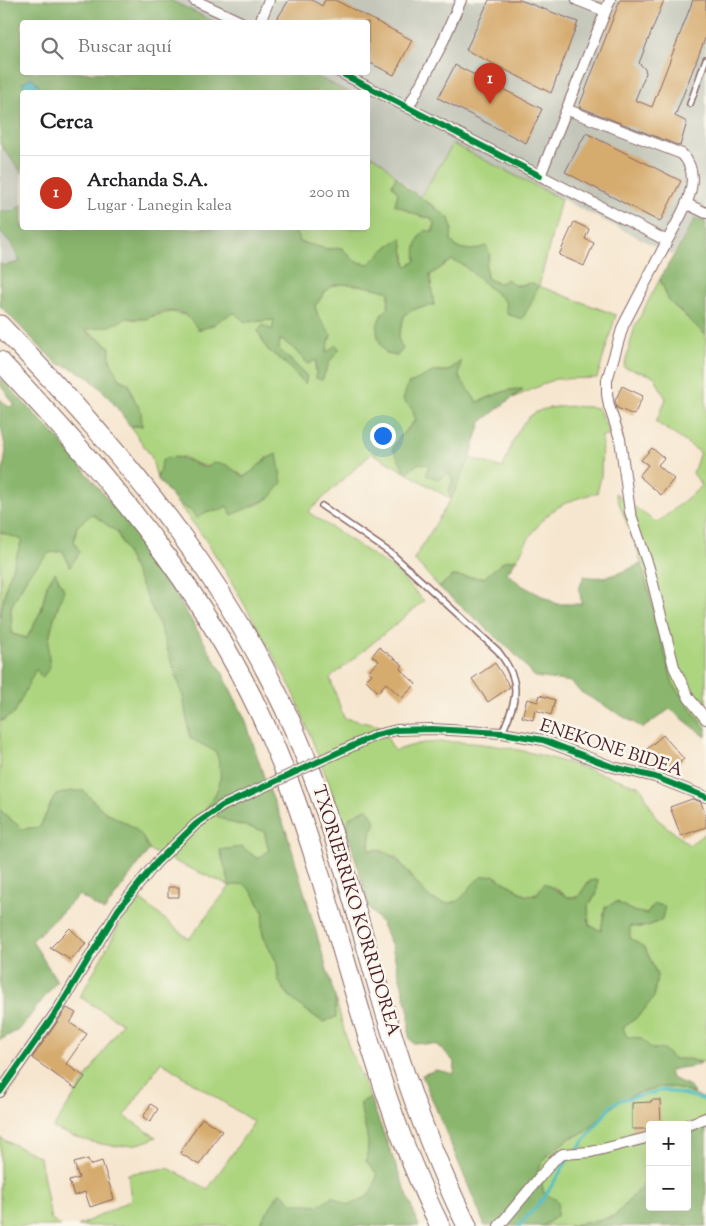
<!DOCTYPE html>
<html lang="es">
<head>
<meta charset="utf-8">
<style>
	body { margin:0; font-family:"Sorts Mill Goudy",serif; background:#f2f2f2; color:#202124 }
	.controls { position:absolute; right:15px; bottom:15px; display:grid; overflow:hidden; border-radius:5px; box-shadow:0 5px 20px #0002 }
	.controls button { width:45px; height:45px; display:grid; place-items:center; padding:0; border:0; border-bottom:1px solid #e0e0e0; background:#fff; color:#202124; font:25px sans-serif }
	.you { position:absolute; left:382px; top:435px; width:18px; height:18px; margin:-12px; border:4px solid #fff; border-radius:50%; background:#1a73e8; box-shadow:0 0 0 8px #1a73e833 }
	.badge { display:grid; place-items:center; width:32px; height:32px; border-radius:50%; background:#c8321e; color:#fff; font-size:16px; font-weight:700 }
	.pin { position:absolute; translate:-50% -41px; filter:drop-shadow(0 1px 2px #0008) }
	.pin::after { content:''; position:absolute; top:26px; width:18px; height:15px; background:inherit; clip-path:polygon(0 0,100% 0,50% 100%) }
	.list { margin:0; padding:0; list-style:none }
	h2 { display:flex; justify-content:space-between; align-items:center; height:65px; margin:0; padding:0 20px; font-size:21px }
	h2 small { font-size:16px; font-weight:400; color:#757577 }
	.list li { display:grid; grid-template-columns:32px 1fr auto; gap:15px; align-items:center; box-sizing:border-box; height:75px; padding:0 20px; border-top:1px solid #e0e0e0 }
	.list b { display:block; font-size:19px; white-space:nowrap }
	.list p { margin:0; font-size:16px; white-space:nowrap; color:#757577 }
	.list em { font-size:16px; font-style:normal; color:#757577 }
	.icon { flex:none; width:28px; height:28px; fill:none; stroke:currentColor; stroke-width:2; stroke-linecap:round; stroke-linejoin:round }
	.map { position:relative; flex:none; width:706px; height:1226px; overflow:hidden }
	.search { position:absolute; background:#fff; box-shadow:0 5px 20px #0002; left:20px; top:20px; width:350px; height:55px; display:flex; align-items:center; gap:12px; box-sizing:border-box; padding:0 18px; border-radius:5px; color:#757577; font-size:19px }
	.panel { position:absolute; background:#fff; box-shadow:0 5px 20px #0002; left:20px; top:90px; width:350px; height:140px; border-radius:5px }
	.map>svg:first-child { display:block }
</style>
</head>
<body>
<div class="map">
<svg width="706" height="1226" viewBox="0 0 706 1226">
	<rect width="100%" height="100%" fill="#fbf7ec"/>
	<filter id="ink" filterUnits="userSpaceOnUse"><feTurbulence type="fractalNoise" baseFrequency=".02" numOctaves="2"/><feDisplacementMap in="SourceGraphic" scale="10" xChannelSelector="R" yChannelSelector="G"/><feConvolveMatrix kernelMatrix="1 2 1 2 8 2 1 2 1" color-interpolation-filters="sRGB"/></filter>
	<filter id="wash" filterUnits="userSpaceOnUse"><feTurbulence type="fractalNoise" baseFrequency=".0096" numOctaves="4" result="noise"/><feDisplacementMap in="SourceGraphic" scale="20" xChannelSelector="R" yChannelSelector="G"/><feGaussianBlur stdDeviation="1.12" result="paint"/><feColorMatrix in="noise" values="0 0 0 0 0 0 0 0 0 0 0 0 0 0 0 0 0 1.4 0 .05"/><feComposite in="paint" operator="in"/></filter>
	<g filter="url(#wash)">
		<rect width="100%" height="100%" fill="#f6e6cf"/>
		<path fill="#c3c6b9" d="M 170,0 L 706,0 L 706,222 L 695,219 L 672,255 L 453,144 L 420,198 L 383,163 L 368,153 L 368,112 L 374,105 L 368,102 L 368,92 L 349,92 L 309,73 L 368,72 L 368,22 L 215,22 Z
			M 0,144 L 22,173 L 22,204 L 14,211 L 0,211 Z
			M 0,231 L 11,243 L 20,262 L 4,266 L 0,263 Z"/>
		<path fill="#add580" stroke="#7c7a56" d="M 453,144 L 561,199 L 539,286 L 616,315 L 597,378 L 555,379 L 513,398 L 522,390 C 506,387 493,397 477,402 L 459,377 L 460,362 L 448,371 L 435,371 L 403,400 L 412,409 L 416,419 L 398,439 L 419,463 L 429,465 L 427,476 L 449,473 L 453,481 L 448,491 L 451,498 L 470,458 L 503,468 C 510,450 516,426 533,414 C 547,404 582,406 598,408 L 610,435 L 602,436 L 601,477 L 597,493 C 551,503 539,519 517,559 L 504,561 L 484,578 L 453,576 L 439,587 L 414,559 L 451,499 L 372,453 L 308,512 L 395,570 L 424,601 L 330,678 L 344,718 L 380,726 L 395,751 C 404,748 415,744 424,743 C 500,736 571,764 641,787 L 656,818 L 689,845 L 706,833 L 706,1062 L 673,1059 L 664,1049 L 652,1049 L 641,1038 L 627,1037 L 623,1028 L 641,1014 L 657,975 L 645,948 L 629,938 L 630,926 C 643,929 651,926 662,919 L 633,911 L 617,902 L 605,907 L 601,931 L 589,925 L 588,906 L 597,894 L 589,881 L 578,897 L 568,897 L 554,887 L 527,896 L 493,875 L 459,901 L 444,904 L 428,897 L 397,858 L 378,849 L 369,850 L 370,833 L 376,823 L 350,817 L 347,830 L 293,691 L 225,570 L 203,536 L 178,504 C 184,504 186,509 192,511 C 203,514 218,511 227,506 C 248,510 253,508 271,497 L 267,457 L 253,471 L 243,477 C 232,465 204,472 184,457 L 163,459 L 157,478 L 151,456 L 130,426 L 142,426 C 141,410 133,399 129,384 C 114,378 109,363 110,347 L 91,333 L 83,330 L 110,326 L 127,318 L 137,320 L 171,312 L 185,315 L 213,326 L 220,317 L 235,312 L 245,322 L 275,320 L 272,330 L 258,331 L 267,349 L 286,364 L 305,384 L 307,376 L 279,349 L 280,339 L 293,348 L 308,364 L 316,360 L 315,370 L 322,380 L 330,360 L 340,349 L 326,353 C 330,330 320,326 315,306 C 320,301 325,290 330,287 C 342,280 377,288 389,292 L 388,308 L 380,316 L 398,338 L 405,314 L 417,308 L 434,305 L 430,275 L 452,260 L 463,265 L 505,301 L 533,283 C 515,286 503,287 487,278 L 486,266 L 490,254 L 457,248 L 450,240 L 452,228 L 436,207 L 420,198 Z
			M 368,153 L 383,163 L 396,176 L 392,185 L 398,193 L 395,205 C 407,209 418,219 430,217 L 435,225 L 416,261 L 406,267 L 405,254 L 389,244 L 383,253 L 369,264 L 356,262 L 342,248 L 327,249 L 300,242 L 294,228 L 368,228 Z
			M 660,279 L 669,301 L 706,335 L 706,730 L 673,684 L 638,551 L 615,493 L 657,523 L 702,486 L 693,473 L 700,452 L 656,422 L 666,399 L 654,376 L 624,367 L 635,326 Z
			M 91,513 L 117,532 L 159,624 L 183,696 L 190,738 L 216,751 L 222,771 L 218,792 L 229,822 L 264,831 L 269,850 L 258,859 L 242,847 L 220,850 L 230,885 L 244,884 L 254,894 L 264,914 C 258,936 267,943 276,961 C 279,968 276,977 280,983 C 289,1000 307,1011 323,1022 L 336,1017 L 335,997 L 348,1045 L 370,1098 L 361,1102 C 361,1127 372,1133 366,1161 L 377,1174 C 374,1193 366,1201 347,1205 L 332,1196 L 319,1205 L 292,1203 L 263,1218 L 258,1226 L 78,1226 L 131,1200 L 128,1174 L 168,1168 L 208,1189 L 254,1122 L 161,1062 L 124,1116 L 156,1137 C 122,1155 86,1142 53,1128 L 122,1023 L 80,997 L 121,922 L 141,900 L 189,939 L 230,886 L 149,850 C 138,824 129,826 107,813 C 99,808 91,798 84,791 L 55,795 L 40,827 L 22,829 L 0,810 L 0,721 L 4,720 L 36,669 L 50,667 L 47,649 L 51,627 L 47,585 L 41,611 L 27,638 L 12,634 L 11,607 L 28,575 L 49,553 L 63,551 L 70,566 L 77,526 Z
			M 0,532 L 22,540 L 7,583 L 0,616 Z
			M 661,1087 L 674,1087 L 706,1099 L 706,1115 L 700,1130 L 687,1135 L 687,1125 L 650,1125 L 650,1148 L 646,1150 L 650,1177 L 615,1216 L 570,1226 L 543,1226 L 557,1216 L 544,1193 L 538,1170 L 548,1154 L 570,1138 L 586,1132 L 619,1101 L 640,1092 Z
			M 0,1138 L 40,1157 L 51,1219 L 61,1226 L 0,1226 Z"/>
		<path fill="#8ab66e" stroke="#6a6a4c" d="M 0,0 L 170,0 L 215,22 L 22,22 L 22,72 L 309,73 L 349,92 L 22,92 L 22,173 L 0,144 Z
			M 396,176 L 407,188 L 449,218 L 452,228 L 451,240 L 457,248 L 472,250 L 486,246 L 490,254 L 486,266 L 487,278 L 498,284 L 508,279 L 515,286 L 533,283 L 538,286 L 531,304 L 522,319 L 507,314 L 505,301 L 463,265 L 452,260 L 430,275 L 434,305 L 417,308 L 405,314 L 398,338 L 403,349 L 397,356 L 387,354 C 374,338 373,322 388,308 L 389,292 C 377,288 342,280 330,287 C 325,290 319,301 315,306 L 318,316 L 331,335 L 326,353 L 336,345 L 340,349 L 330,361 L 322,380 L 316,378 L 316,360 L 308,364 L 293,348 L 280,339 L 279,349 L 307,376 L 305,384 L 286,364 L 267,349 L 258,331 L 263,325 L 272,330 L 274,320 L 245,322 L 235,313 C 219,318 215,326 199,330 C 195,326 191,319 185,315 C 175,308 156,312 147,319 L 127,318 L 110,326 L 84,330 L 110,347 L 109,359 L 120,380 L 129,384 L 132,395 L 141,411 L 142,426 L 130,426 C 112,400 91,370 57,364 L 0,306 L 0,263 L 4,266 L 20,262 L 11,243 L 0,231 L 0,211 L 14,211 L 22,204 L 22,228 L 294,228 L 300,242 L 327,249 L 342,248 L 356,262 L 369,264 C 379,254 389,244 402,238 L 406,267 L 416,261 C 414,249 416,239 425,230 L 433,232 L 435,225 L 430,217 C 418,219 407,208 395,205 L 398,193 L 392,185 Z
			M 695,219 L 706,222 L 706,335 L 669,301 L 660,279 Z
			M 461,361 L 459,377 L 477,402 C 494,397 505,388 523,389 L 481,422 L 470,458 L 451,499 L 448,492 L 453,481 L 449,473 L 438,479 L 426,475 L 429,465 L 419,463 L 406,473 L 393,449 L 398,439 L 416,420 L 412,409 L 403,400 L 408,384 L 435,371 L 448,371 Z
			M 0,378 L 57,437 L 150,551 L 222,672 L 245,719 L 264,777 L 287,833 L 335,997 L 336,1017 L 323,1022 C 307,1011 289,1000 280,983 C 276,977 279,968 276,961 C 267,943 258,935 264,914 L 254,894 L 244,884 L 230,886 L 220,850 L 242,847 L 258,859 L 269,850 L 264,831 L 229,822 L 205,810 C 221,787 224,778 216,752 L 190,738 L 183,696 L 159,624 L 117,532 L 92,514 L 77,526 L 74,542 L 80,552 L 70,567 L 63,551 L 49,553 L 28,575 L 11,607 L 12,634 L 27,638 L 41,611 L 47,585 L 55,572 L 64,590 C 54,618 45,638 50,667 L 42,678 L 36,669 L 14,714 L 0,721 L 0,616 L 7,583 L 22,540 L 0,532 L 0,490 L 6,450 L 0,423 L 0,399 L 9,407 L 15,405 L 0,385 Z
			M 277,454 L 282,483 L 271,497 L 232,515 L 227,506 L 218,511 L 207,511 L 196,519 L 192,511 L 178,504 L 157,478 L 163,459 C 183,453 189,463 206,468 L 213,463 L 227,465 L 244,477 C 256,470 263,458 277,454 Z
			M 517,559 L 507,573 L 521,585 L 557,604 L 582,604 L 579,589 L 584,576 C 606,581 620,572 641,564 L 673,684 L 706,730 L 706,737 L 670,709 L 643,728 L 579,691 L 572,682 L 535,677 L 510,649 L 439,587 L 453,576 L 484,578 L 504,561 Z
			M 71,791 L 84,791 C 91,798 99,808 107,813 C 129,826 138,824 149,850 L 104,911 L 79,895 L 32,941 L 57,981 L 20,1029 L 0,1040 L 0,810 L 22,829 L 40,827 L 55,795 Z
			M 368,808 L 376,823 L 370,833 L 369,850 C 407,847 412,898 443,903 C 464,907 467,884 482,877 C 485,876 490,876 493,875 L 527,896 L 537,894 L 544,883 L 568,897 L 578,897 L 589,881 L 598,879 L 597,893 L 588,906 L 589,925 L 601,931 L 605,907 L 617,902 L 633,911 L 647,914 L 654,904 L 665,906 L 662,919 C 651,926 643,928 630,926 L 630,938 L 645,948 L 657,975 L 654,997 L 641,1014 L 623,1028 L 627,1037 L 641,1038 L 652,1049 L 664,1049 L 673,1059 L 689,1059 L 701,1063 C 690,1069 680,1066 669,1071 L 671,1078 L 688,1085 L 695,1094 L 674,1087 L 661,1087 L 640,1092 L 619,1101 L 586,1132 L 570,1138 L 548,1154 L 538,1170 L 544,1193 L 558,1201 L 557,1216 L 543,1226 L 485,1226 L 422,1075 L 436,1070 L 454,1074 L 455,1063 L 438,1045 L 413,1043 L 409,1037 L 409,1013 L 392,947 L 382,924 L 370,909 L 347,830 L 350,817 Z
			M 370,1098 L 419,1226 L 258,1226 L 280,1192 L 293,1203 L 319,1205 L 332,1196 L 347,1205 C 366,1201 374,1193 377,1174 L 366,1161 C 372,1133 361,1127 361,1102 Z
			M 706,1115 L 706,1226 L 570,1226 L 615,1216 L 650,1177 L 650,1207 L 687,1207 L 687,1135 L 700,1130 Z"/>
		<path fill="#4dbcc3" stroke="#4c6e77" d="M 32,77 L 43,92 L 29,92 L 22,83 Z"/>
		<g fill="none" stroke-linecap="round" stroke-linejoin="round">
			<path stroke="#4dbcc3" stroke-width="3" d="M 577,1150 L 612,1105 L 621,1100 L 665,1090 L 706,1100
				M 519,1226 L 544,1198 L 570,1156"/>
		</g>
		<g id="blocks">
			<path fill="#d6ab6e" d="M 289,0 L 312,0 L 322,6 L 325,0 L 335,0 L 412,40 L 394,75 L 368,62 L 368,22 L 275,22 Z
				M 489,0 L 520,0 L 578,22 L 551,93 L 466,50 Z
				M 620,0 L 664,0 L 639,63 L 645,69 L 646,73 L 635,100 L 652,107 L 693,0 L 706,0 L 706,36 L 675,116 L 687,122 L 680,146 L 579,107 Z
				M 455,65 L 542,109 L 526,143 L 438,98 Z
				M 586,133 L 681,181 L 660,222 L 565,172 Z
				M 574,222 L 589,229 L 585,239 L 594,243 L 584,266 L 559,255 Z
				M 622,386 L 643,396 L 634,415 L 617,408 L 615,401 Z
				M 652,448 L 664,458 L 658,465 L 674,479 L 661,495 L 639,476 L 648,465 L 641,460 Z
				M 379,647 L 403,665 L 400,669 L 416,684 L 402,698 L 386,683 L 378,692 L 366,680 L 372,674 L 368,671 L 379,661 L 372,656 Z
				M 495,663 L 510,687 L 488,702 L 472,679 Z
				M 540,695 L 555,700 L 551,715 L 535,710 L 533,720 L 522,717 L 527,699 L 538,702 Z
				M 663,735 L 684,759 L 667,773 L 647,749 Z
				M 692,799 L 701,802 L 706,817 L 706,827 L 681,836 L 670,807 Z
				M 168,887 L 179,887 L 179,897 L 168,897 Z
				M 70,928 L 86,944 L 71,960 L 50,948 Z
				M 67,1008 L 76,1013 L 70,1023 L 87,1034 L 66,1064 L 85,1077 L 76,1089 L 32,1058 Z
				M 651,1100 L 660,1100 L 661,1125 L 650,1125 L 650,1129 L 632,1129 L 632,1103 L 651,1102 Z
				M 151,1104 L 158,1109 L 150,1122 L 143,1117 Z
				M 202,1118 L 222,1131 L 199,1165 L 180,1153 Z
				M 88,1159 L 90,1165 L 102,1161 L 114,1199 L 90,1207 L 85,1192 L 74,1196 L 69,1181 L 79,1178 L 74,1163 Z"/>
		</g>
	</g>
	<g filter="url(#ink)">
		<use href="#blocks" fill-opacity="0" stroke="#866564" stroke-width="1"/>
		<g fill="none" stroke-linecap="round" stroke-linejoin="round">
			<g stroke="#866564" stroke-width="8">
				<path id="lane" d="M 690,104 L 706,59
					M 322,506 L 392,554 L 498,651 C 523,683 517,698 502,733"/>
			</g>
			<g stroke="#866564" stroke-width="12">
				<path id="street" d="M 194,0 L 241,22
					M 577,0 L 605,11
					M 260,22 L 269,0
					M 339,72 L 667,241 C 681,215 706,179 682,154 L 568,110
					M 408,108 L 441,46 L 461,0
					M 540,176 L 610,0
					M 687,204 L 706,213
					M 667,241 L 623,326 L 607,380 L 607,394 L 609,406 L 620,439 L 630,512 L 649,568 L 674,667 L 689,698 L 706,719
					M 376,735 L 397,730 L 432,729 L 502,733 L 543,740 L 613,767 L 655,777 L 706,797
					M 0,1092 L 59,1008 L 118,910 L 156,863 L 196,824 L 222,806
					M 687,1125 L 706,1118
					M 499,1226 L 554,1160 L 563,1154 L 591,1152 L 650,1137"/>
			</g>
			<g stroke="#866564" stroke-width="21">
				<path id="highway" d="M 0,325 C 130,461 243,592 311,771 C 340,847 360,926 383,1004 C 405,1080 432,1155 467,1226
					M 0,361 C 121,490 226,613 289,782 C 343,928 370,1085 440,1226"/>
			</g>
			<use href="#lane" stroke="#fff" stroke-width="5"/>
			<use href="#street" stroke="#fff" stroke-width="10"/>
			<use href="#highway" stroke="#fff" stroke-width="19"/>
			<g stroke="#866564" stroke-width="12" stroke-linecap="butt">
				<path id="street-bridge" d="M 222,806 L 376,735"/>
			</g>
			<use href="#street-bridge" stroke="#fff" stroke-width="10"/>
			<g stroke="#fbf7ec" stroke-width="9">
				<path id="cycleway" d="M 339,72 L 540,176
					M 0,1092 L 59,1008 L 118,910 L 156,863 L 196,824 L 222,806 L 376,735 L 397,730 L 432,729 L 502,733 L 543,740 L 613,767 L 655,777 L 706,797"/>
			</g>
			<use href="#cycleway" stroke="#00873e" stroke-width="6"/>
		</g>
	</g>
	<g text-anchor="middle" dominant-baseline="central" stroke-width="5" stroke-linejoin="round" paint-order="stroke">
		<g font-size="18" fill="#4a1f2b" stroke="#fbf7ec">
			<text transform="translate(611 749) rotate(18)">ENEKONE BIDEA</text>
			<text transform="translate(355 911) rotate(73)">TXORIERRIKO KORRIDOREA</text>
		</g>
	</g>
</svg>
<div class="controls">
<button>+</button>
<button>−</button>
</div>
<div class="you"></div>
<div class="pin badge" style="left:490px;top:104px">1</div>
<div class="search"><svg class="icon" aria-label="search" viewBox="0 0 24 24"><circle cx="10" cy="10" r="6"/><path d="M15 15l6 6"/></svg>Buscar aquí</div>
<section class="panel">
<h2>Cerca<small></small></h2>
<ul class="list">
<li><span class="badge">1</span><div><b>Archanda S.A.</b><p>Lugar · Lanegin kalea</p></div><em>200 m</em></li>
</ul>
</section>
</div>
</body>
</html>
